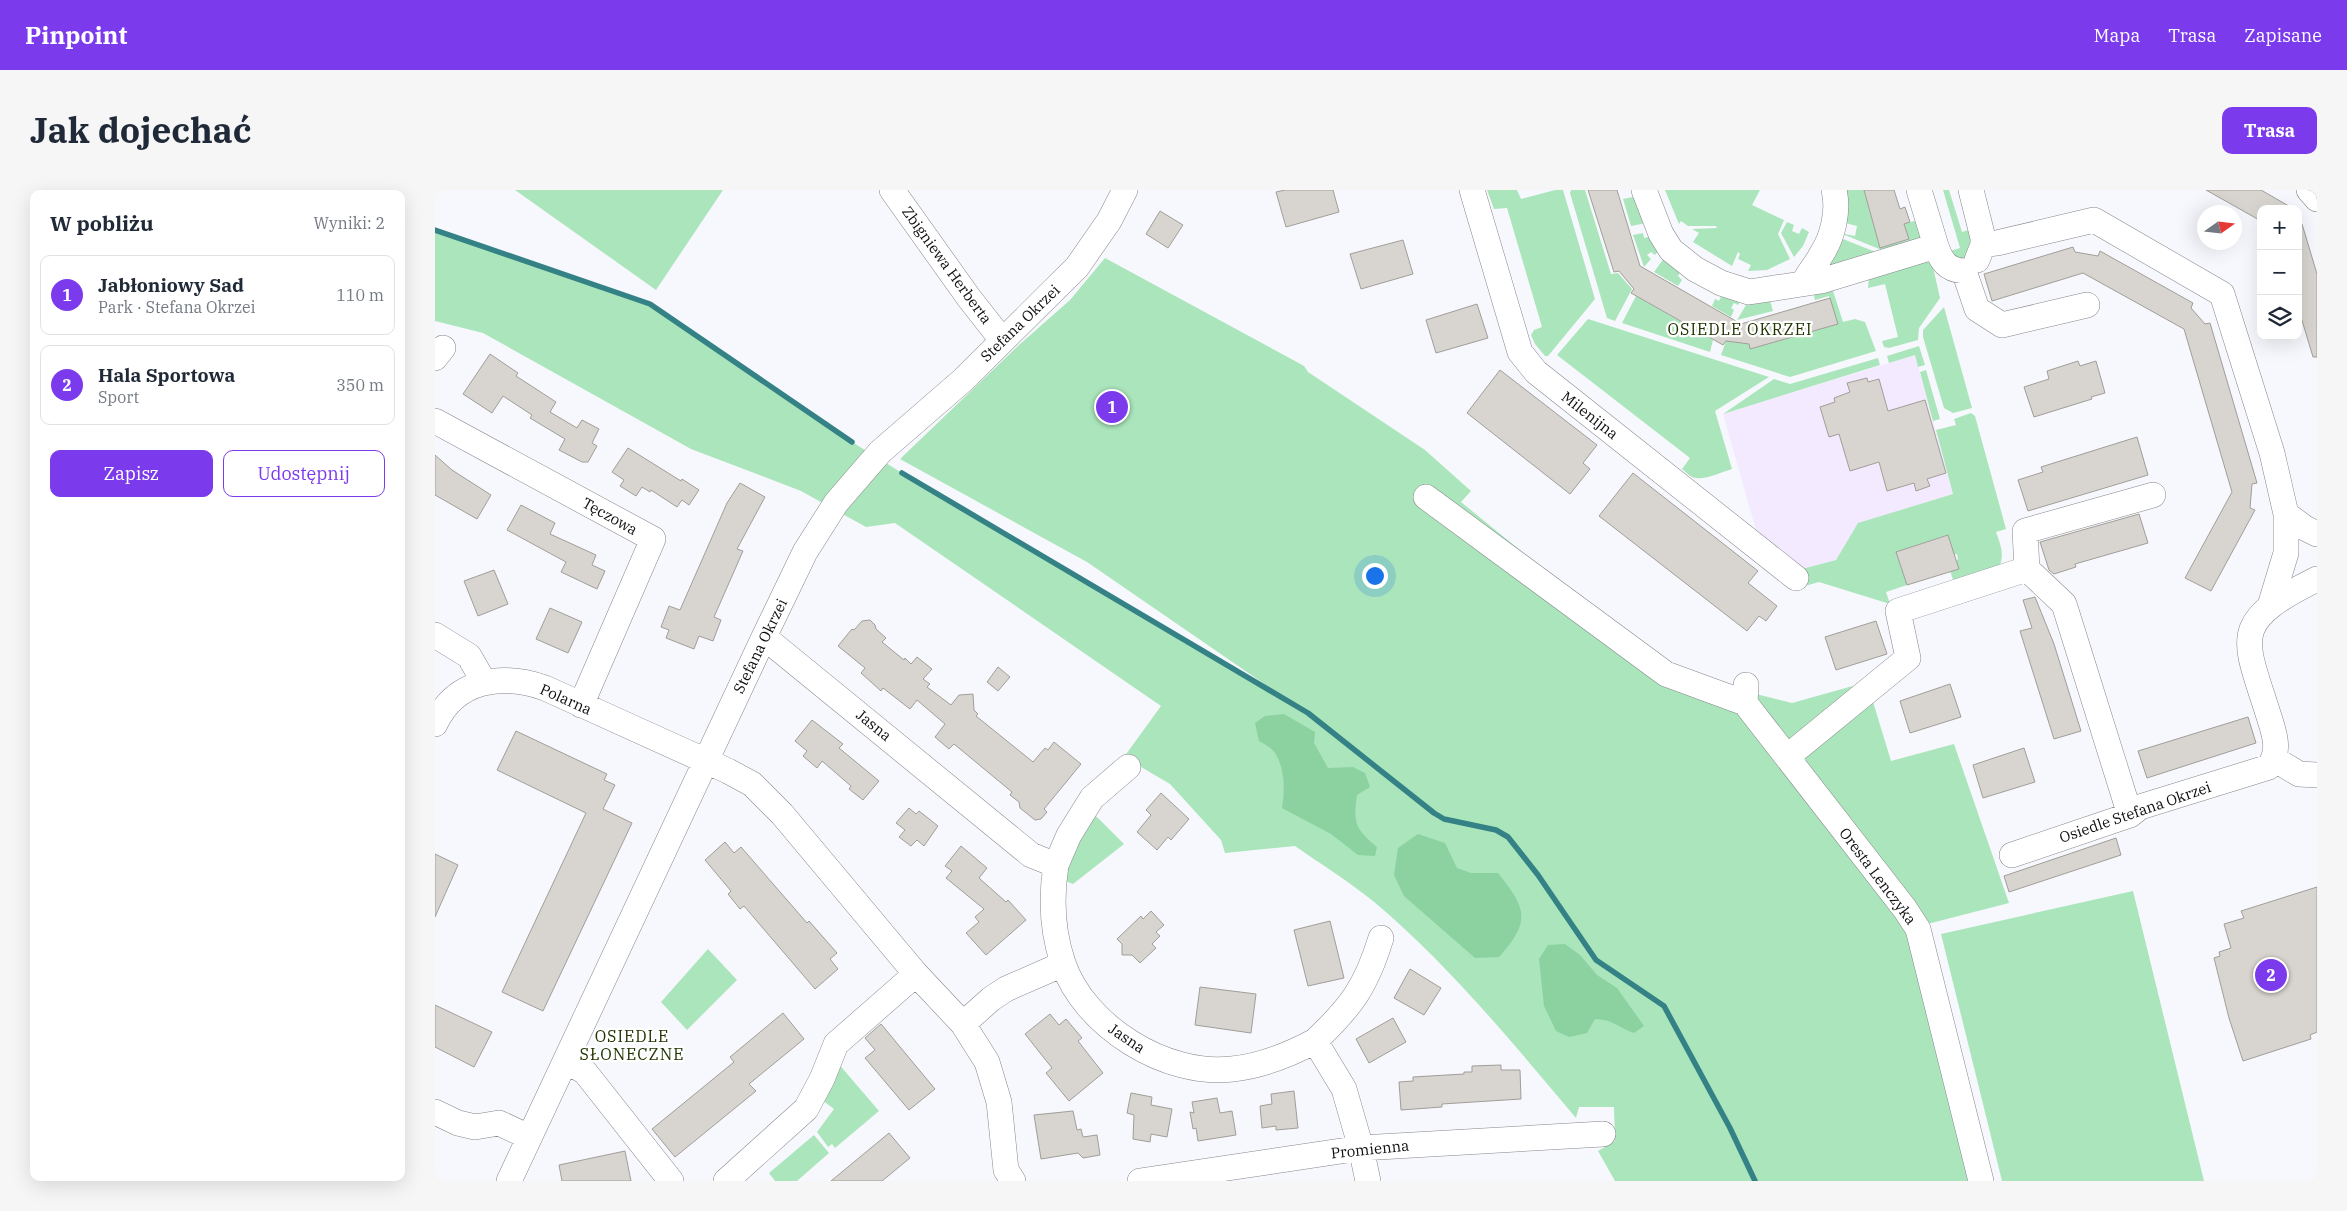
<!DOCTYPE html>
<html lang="pl">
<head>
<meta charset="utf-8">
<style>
	body { margin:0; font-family:"IBM Plex Serif",serif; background:#f6f6f7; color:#1f2937 }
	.controls { position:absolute; right:15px; top:15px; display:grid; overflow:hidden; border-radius:10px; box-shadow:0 5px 20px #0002 }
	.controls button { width:45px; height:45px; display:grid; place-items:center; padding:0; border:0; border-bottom:1px solid #e0e1e3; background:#fff; color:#1f2937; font:25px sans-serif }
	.compass { position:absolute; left:1762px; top:15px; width:45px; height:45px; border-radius:50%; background:#fff; box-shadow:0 5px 20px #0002; rotate:76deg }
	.you { position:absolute; left:939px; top:385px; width:18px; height:18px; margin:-12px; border:4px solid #fff; border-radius:50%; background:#1a73e8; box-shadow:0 0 0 8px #1a73e833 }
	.badge { display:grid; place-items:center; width:32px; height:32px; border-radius:50%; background:#7c3aed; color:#fff; font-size:16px; font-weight:700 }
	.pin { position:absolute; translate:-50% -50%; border:2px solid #fff; box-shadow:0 1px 5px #0006 }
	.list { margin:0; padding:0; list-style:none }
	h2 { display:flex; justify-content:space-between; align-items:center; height:65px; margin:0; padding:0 20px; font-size:21px }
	h2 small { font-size:16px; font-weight:400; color:#747a83 }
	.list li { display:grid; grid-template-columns:32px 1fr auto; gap:15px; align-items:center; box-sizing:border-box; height:80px; margin:0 10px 10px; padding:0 10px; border:1px solid #e0e1e3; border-radius:10px }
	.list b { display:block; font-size:19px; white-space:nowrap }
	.list p { margin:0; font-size:16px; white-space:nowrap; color:#747a83 }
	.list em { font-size:16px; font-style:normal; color:#747a83 }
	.actions { display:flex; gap:10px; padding:15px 20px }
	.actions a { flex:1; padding:11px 0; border:1px solid #7c3aed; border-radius:10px; text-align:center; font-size:18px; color:#7c3aed }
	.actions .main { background:#7c3aed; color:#fff }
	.icon { flex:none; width:28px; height:28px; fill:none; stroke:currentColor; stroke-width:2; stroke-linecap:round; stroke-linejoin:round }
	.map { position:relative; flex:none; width:1882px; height:991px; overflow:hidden; border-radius:10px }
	header { display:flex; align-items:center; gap:30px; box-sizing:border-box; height:70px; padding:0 25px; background:#7c3aed; color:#fff }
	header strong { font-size:24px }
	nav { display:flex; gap:28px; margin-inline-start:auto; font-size:18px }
	.intro { display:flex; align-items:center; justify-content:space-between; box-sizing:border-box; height:120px; padding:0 30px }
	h1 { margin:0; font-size:35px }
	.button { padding:12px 22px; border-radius:10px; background:#7c3aed; color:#fff; font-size:18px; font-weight:700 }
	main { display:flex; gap:30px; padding:0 30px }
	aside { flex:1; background:#fff; border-radius:10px; box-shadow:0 5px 20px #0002 }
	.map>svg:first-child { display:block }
</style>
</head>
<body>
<header>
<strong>Pinpoint</strong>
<nav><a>Mapa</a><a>Trasa</a><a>Zapisane</a></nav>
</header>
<div class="intro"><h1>Jak dojechać</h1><a class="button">Trasa</a></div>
<main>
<aside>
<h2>W pobliżu<small>Wyniki: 2</small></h2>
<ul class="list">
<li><span class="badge">1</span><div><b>Jabłoniowy Sad</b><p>Park · Stefana Okrzei</p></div><em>110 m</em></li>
<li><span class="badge">2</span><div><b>Hala Sportowa</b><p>Sport</p></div><em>350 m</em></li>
</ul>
<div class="actions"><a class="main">Zapisz</a><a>Udostępnij</a></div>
</aside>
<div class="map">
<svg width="1882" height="991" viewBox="0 0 1882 991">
	<rect width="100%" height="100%" fill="#f7f8fd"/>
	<path fill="#f3eaff" d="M 1480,165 L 1518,304 L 1424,333 L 1401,370 L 1367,379 L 1322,344 L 1288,224 Z"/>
	<path fill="#abe5bb" d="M 80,0 L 288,0 L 221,100 Z
		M 1052,0 L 1082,0 L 1086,9 L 1120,0 L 1128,0 L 1160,109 L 1113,166 L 1110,166 L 1100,154 L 1096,145 L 1099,140 L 1107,137 L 1072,18 L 1059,19 Z
		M 1136,0 L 1150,0 L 1176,84 L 1183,83 L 1197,99 L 1180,131 L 1172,128 L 1135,3 Z
		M 1230,0 L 1325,0 L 1317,15 L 1349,30 L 1343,44 L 1355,69 L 1332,80 L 1313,81 L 1316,75 L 1303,69 L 1305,64 L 1303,62 L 1297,76 L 1258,52 L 1264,43 L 1257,39 L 1282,38 L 1281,36 L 1253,36 L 1246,31 L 1244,34 Z
		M 1406,0 L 1429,0 L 1445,57 L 1473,50 L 1469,34 L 1483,30 L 1488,47 L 1454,63 L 1405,43 L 1420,46 L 1422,36 L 1406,32 Z
		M 1508,0 L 1514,0 L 1527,42 L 1540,38 L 1540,52 L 1528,72 L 1512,62 L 1525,58 Z
		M 1203,6 L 1212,33 L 1196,36 L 1188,9 Z
		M 1352,32 L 1359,35 L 1357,41 L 1364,44 L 1367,38 L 1374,42 L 1368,56 L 1359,67 L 1346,43 Z
		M 0,40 L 215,114 L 417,252 L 467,283 L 863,517 L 652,372 L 465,269 L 584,155 L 635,110 L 670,68 L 860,171 L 869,176 L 873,182 L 990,260 L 1036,301 L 1026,312 L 1222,472 L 1277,493 L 1357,513 L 1432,492 L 1456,571 L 1519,554 L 1574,713 L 1473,739 L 1533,991 L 1180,991 L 1163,961 L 1180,951 L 1179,917 L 1144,917 L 1141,928 C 1077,852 1014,775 938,711 C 913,691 886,674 860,656 L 790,663 L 786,650 L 735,594 L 689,567 L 726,516 L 460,333 L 431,337 L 366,301 L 256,259 L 48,143 L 0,131 Z
		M 1213,42 L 1226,58 L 1220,65 L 1216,62 L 1212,65 L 1216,69 L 1209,77 L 1198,45 L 1208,43 L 1209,48 L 1213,47 Z
		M 1403,47 L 1448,65 L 1392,82 Z
		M 1232,64 L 1246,81 L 1243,86 L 1247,90 L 1243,96 L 1219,82 Z
		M 1493,67 L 1498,77 L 1505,108 L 1484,138 L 1483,150 L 1454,158 L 1449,157 L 1447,151 L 1463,147 L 1450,94 L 1433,98 L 1434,87 Z
		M 1377,97 L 1398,101 L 1408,132 L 1420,129 L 1430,132 L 1441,161 L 1355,187 L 1286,165 L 1291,151 L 1314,154 L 1315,159 L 1403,134 L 1394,106 L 1380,110 Z
		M 1282,104 L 1307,108 L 1303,115 L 1299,113 L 1296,118 L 1299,120 L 1296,127 L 1277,116 L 1280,109 L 1284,111 L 1286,107 Z
		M 1201,106 L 1278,150 L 1275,162 L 1187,133 Z
		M 1334,107 L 1338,121 L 1302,130 L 1314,110 Z
		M 1509,117 L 1537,218 L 1518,223 L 1509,218 L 1488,147 L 1488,140 Z
		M 1153,129 L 1334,187 L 1280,221 L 1297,279 C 1287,282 1270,290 1261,288 C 1256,288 1251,282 1247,279 L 1255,268 L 1122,165 Z
		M 1484,156 L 1490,175 L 1483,177 L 1480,165 L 1454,173 L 1452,166 Z
		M 1443,168 L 1445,175 L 1288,224 L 1339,189 L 1355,194 Z
		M 1491,180 L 1505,229 L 1498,231 L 1485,182 Z
		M 1536,223 L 1540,226 L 1571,339 L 1561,342 C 1567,358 1570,367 1562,382 L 1520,395 L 1515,381 L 1523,369 L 1522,364 L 1519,365 L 1512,345 L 1461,362 L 1472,395 L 1451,402 L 1455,414 L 1384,392 L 1370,396 L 1367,379 L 1401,370 L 1423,333 L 1518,304 L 1501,240 L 1521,235 L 1519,229 Z
		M 657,625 L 662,627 L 689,654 L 638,694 L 630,691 L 636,666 Z
		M 1698,701 L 1769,991 L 1567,991 L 1506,744 Z
		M 273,759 L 302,790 L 252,840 L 226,812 Z
		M 402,872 L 444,921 L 400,958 L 397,954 L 393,957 L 382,942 L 399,919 L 387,910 Z
		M 379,945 L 394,963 L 362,991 L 340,991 L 334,983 Z"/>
	<path fill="#8bd2a0" d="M 849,524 L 880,542 L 879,553 L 893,578 L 918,577 L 930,583 L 935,597 L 922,605 C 918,633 920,638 942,657 L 940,666 L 923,665 L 896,644 L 847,618 C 850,600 850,578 840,563 C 837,558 829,554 824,551 L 820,533 L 830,526 Z
		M 983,644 L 1010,653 L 1022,678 L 1036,683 L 1063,683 C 1092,719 1096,731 1064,767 L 1040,768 L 969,706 L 959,685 L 963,658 Z
		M 1130,754 L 1145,765 L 1162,785 L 1182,798 L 1209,836 L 1199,843 C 1184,838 1177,829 1160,829 L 1152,843 L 1134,847 L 1121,841 L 1109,816 L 1104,769 L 1113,755 Z"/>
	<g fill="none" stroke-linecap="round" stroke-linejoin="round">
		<path stroke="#348285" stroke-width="5.5" d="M 0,40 L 215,114 L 417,252
			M 467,283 L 873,523 L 999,623 L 1009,629 L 1061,640 L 1073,647 L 1103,685 L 1161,770 L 1229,816 L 1295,938 L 1320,991"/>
	</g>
	<path fill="#d8d5d0" stroke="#a19e99" d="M 850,0 L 898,0 L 904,22 L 851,37 L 841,2 Z
		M 1153,0 L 1182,0 L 1205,76 L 1306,134 L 1395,108 L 1403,134 L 1315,159 L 1314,154 L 1291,151 L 1288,155 L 1196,103 L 1199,99 L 1184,81 L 1179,82 Z
		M 1429,0 L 1459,0 L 1465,19 L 1470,17 L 1475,32 L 1469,34 L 1474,49 L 1445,58 Z
		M 1771,0 L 1826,0 L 1859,19 L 1826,19 L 1826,31 Z
		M 725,21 L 748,35 L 733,58 L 711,44 Z
		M 1863,34 L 1867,34 L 1882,84 L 1882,167 L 1878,167 L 1863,117 Z
		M 968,50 L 978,84 L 926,99 L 915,64 Z
		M 1638,57 L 1640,62 L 1663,66 L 1665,61 L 1758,113 L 1756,118 L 1770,134 L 1775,133 L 1822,293 L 1817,294 L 1815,318 L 1820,320 L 1776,401 L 1750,388 L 1797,302 L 1749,139 L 1648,83 L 1557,111 L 1549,84 Z
		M 1042,114 L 1053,148 L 1001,163 L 991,130 Z
		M 55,164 L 83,183 L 81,186 L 121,212 L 115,222 L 142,238 L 147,230 L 164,239 L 157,253 L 162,256 L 153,272 L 147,272 L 124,260 L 130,249 L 95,228 L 97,225 L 68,206 L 57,223 L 28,204 Z
		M 1643,171 L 1645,176 L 1661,171 L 1670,203 L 1656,207 L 1657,209 L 1599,227 L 1589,197 L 1614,189 L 1612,181 Z
		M 1065,180 L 1162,255 L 1148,273 L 1155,279 L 1135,304 L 1032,223 Z
		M 1432,188 L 1433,192 L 1444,189 L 1453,221 L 1490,210 L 1511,283 L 1492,289 L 1495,296 L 1481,301 L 1479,293 L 1452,301 L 1444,272 L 1415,281 L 1404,244 L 1394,247 L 1385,217 L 1400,212 L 1399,208 L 1415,202 L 1412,193 Z
		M 1702,247 L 1713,285 L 1593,321 L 1583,290 L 1608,282 L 1606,277 Z
		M 193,258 L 246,291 L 247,289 L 264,300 L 254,315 L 247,310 L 242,317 L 216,300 L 215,302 L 207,297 L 201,306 L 185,296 L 189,290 L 177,282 Z
		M 0,265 L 17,280 L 56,305 L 42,329 L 0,305 Z
		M 1198,283 L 1323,381 L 1313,393 L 1342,416 L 1331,431 L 1324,426 L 1312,441 L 1164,326 Z
		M 305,293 L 330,307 L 302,359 L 308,361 L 279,427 L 286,430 L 278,451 L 264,446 L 259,459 L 231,448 L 234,440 L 226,437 L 234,416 L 245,420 L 292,313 Z
		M 86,315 L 120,333 L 115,344 L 161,365 L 157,375 L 170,381 L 162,399 L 126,382 L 131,372 L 72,340 Z
		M 1704,324 L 1713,353 L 1640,374 L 1641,377 L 1619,384 L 1614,380 L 1605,352 Z
		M 1513,345 L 1524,379 L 1472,395 L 1461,362 Z
		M 59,380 L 73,414 L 43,426 L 29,391 Z
		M 1600,407 L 1619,454 L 1646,541 L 1619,549 L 1585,441 L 1597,438 L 1588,410 Z
		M 115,418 L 147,432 L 133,463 L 101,449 Z
		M 435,430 L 440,435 L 441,439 L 451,448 L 447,452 L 469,470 L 470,468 L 476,474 L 482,467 L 497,479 L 488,489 L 495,494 L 492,497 L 516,515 L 524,505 L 538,504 L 539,520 L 543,524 L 541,526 L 598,572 L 610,558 L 613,560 L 619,552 L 646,574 L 609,619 L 612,622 L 606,629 L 600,630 L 585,618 L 584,612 L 575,605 L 577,602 L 519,554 L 514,559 L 500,547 L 510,534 L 482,510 L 475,519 L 448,498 L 446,501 L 426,483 L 430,478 L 403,456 L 417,439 L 419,440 L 427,431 Z
		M 1441,431 L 1452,464 L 1401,480 L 1390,447 Z
		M 563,477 L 575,487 L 563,501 L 552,492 Z
		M 1515,494 L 1526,527 L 1475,543 L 1465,511 Z
		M 1813,527 L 1821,553 L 1712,588 L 1703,561 Z
		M 377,530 L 408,554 L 404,558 L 444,591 L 428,610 L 414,599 L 416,596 L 387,571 L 382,578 L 368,566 L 372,561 L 360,551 Z
		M 81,541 L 172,584 L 169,590 L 180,595 L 168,619 L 197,633 L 108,821 L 67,802 L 151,623 L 62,580 Z
		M 1589,558 L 1600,592 L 1548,608 L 1538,575 Z
		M 726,603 L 754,629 L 736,650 L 733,647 L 722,660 L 702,642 L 716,625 L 711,620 Z
		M 474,618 L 481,624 L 484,621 L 503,636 L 489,656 L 482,650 L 476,656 L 464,647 L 470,640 L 461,633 Z
		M 1681,648 L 1686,665 L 1574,702 L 1569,686 Z
		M 290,652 L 299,663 L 306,657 L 372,733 L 374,731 L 402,763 L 395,769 L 403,779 L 380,799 L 309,716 L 305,719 L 293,704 L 296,701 L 270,670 Z
		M 526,656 L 552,678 L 544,688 L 571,712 L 573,710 L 591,730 L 551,765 L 531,743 L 544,732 L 540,727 L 549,719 L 511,688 L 517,681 L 510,676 Z
		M 0,664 L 23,675 L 0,727 Z
		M 1882,697 L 1882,842 L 1875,845 L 1876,849 L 1808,871 L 1794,828 L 1779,768 L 1785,766 L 1784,762 L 1796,758 L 1789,734 L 1809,728 L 1806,721 Z
		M 716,721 L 729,735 L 721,742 L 725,746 L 717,754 L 721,758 L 705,773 L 697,765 L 687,765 L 687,754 L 682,749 L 706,726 L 708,729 Z
		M 895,731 L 909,788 L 873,796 L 859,740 Z
		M 975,779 L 1006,798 L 989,825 L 959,808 Z
		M 765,797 L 821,804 L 816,843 L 760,835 Z
		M 0,815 L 57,842 L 39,877 L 0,857 Z
		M 348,823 L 369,849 L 314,894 L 321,901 L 240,967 L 217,939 L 299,872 L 295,867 Z
		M 615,824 L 624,835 L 631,829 L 647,848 L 643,851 L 668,883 L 634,911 L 611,883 L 617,878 L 590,844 Z
		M 958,828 L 971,852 L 934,873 L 921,849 Z
		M 446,834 L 500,899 L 474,920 L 430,868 L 440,860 L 430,848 Z
		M 1066,875 L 1066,880 L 1085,880 L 1086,909 L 1007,914 L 1007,917 L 966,920 L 964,892 L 978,891 L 978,887 L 1029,884 L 1029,882 L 1037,882 L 1037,876 Z
		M 859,901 L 863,938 L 841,940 L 841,936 L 827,938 L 825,916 L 837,914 L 836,904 Z
		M 696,903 L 717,907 L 716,915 L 737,919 L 732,947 L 716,944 L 715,952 L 698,949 L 699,925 L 692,923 Z
		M 782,908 L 785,923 L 797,921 L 801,945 L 763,951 L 761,938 L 758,939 L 755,922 L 759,923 L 757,912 Z
		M 638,921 L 642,940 L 646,939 L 648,947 L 662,945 L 665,965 L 648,968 L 643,963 L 606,969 L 599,925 Z
		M 454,943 L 475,968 L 447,991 L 396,991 Z
		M 190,961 L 196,991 L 127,991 L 124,975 Z"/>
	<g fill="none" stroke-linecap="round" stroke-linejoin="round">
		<g stroke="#86878c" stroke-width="26">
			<path id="minor" d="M 457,0 L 534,108 L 567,150
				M 1037,0 L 1085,162 L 1101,182 L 1361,388
				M 1209,0 L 1226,44 L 1236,60 L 1260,79 L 1286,93 L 1314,102 L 1386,91 L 1501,56 C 1506,71 1512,80 1529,81 L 1542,119 L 1567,135 L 1652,115
				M 1484,0 L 1501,56
				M 1536,0 L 1548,48 L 1548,55 L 1542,70
				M 1874,0 L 1882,9
				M 1548,55 L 1562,53 L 1659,30 L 1787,104 L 1837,263 L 1851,324 L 1870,338 L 1882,344
				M 1369,92 C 1374,82 1381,75 1386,65 C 1398,47 1404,21 1399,0
				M 0,168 L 8,158
				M 0,231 L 218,349 L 146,515
				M 991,307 L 1231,484 L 1310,513
				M 1592,379 L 1590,341 L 1718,305
				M 1835,416 L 1851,363 L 1851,324
				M 0,445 L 34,466 L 49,492
				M 329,447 L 596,665 L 621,675 C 616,707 617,741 628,773 C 649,836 731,887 797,879 C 826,876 854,865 880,851 L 909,899 L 926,958 L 933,991
				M 1311,495 L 1310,513 L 1470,719 L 1483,739 L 1546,991
				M 0,534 C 21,489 67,483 110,498 L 293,581 L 317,594 L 347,624 L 481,784 L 528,834 L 552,872 L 564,912 L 571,980 L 578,991
				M 1352,567 L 1473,468 L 1463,421 L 1592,379 L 1629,414 L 1695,625
				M 1839,569 L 1864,584 L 1882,585
				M 1577,665 L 1695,625 L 1705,617 L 1834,577 C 1844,562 1841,549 1836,533 C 1810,448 1791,434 1882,389
				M 621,675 L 634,645 L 657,608 L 693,577
				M 528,834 L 556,809 L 571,799 L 628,774
				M 880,851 C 916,817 931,797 946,748
				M 131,871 L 150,882 L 236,991
				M 0,922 L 23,933 L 40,937 L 64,933 L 94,947
				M 74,991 L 329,447 L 370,362 L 401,313 L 445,262 L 528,190 L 642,77 L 674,31 L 690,0
				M 291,991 L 371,919 L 387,889 L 401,854 L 481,784
				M 705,991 L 926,958 L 1168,944"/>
		</g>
		<use href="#minor" stroke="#fff" stroke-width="25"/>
	</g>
	<g text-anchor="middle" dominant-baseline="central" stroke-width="4.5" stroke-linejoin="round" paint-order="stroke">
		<g font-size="15" fill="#0e0e10" stroke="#fff">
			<text transform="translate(512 75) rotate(54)">Zbigniewa Herberta</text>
			<text transform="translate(585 133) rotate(-44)">Stefana Okrzei</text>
			<text transform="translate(1155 225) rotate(38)">Milenijna</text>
			<text transform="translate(175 326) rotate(29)">Tęczowa</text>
			<text transform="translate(325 456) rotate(-64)">Stefana Okrzei</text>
			<text transform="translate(131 509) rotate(24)">Polarna</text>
			<text transform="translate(439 535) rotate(39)">Jasna</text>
			<text transform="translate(1700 622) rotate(-19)">Osiedle Stefana Okrzei</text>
			<text transform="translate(1443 686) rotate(53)">Oresta Lenczyka</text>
			<text transform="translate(692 848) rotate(34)">Jasna</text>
			<text transform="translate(935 959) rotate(-6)">Promienna</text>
		</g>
		<g font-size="16" letter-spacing="1" fill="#213400" stroke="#fff">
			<text x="1305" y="139">OSIEDLE OKRZEI</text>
			<text x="197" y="846">OSIEDLE<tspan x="197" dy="18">SŁONECZNE</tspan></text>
		</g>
	</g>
</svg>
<div class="controls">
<button>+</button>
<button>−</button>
<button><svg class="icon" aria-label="layers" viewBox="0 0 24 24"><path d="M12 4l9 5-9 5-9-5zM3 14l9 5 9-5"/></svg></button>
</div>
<svg class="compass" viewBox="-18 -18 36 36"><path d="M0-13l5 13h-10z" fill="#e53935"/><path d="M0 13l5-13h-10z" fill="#747a83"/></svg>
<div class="you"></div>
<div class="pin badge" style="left:677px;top:217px">1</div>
<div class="pin badge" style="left:1836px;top:785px">2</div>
</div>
</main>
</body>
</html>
